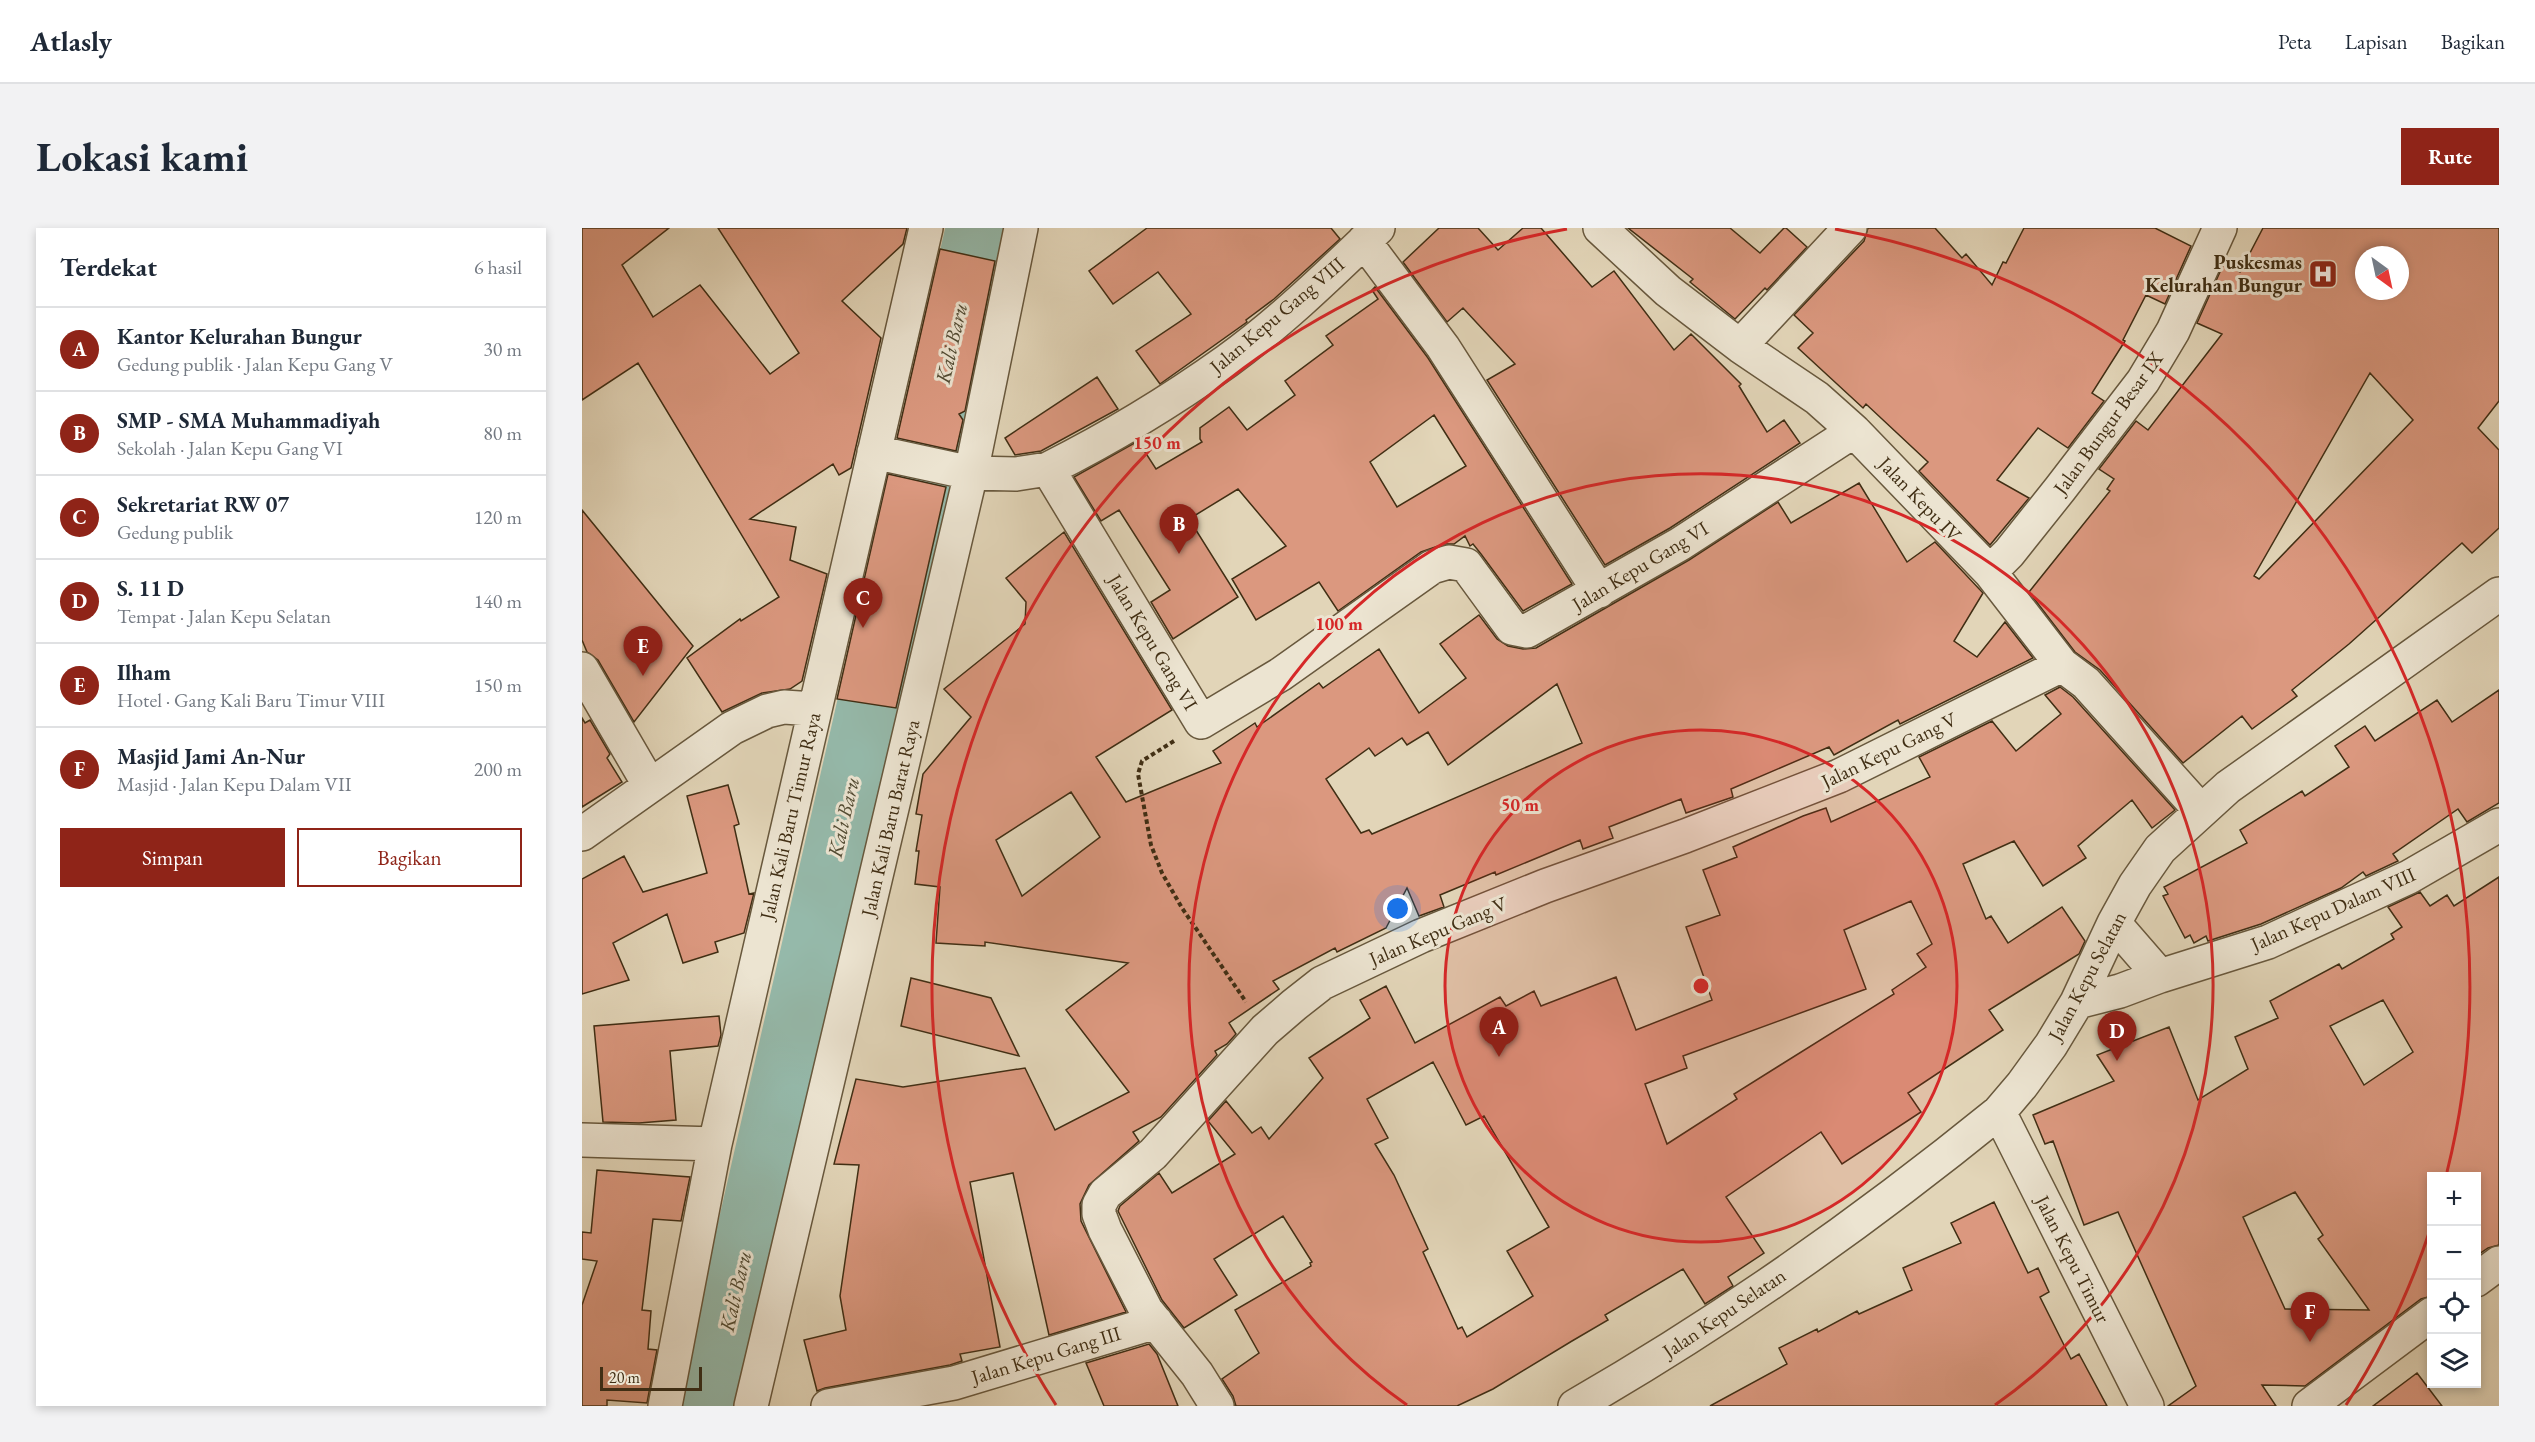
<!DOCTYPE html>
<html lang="id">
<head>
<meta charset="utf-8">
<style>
	body { margin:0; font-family:"EB Garamond",serif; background:#f2f2f3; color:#1f2937 }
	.controls { position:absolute; right:18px; bottom:18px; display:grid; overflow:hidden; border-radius:0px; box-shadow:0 3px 9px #0003 }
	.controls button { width:54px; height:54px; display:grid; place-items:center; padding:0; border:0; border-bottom:2px solid #e0e1e3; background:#fff; color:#1f2937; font:30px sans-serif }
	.compass { position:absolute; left:1773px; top:18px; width:54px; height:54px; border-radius:50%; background:#fff; box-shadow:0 3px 9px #0003; rotate:147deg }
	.scale { position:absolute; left:18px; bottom:15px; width:102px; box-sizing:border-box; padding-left:6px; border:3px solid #402e14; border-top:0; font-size:16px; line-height:21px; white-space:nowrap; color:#402e14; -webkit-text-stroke:4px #ece4d1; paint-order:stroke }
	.you { position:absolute; left:816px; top:681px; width:21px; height:21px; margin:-15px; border:4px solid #fff; border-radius:50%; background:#1a73e8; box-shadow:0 0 0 9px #1a73e833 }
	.badge { display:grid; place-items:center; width:39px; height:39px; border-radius:50%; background:#8f2418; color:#fff; font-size:20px; font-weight:700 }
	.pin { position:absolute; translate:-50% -50px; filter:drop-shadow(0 2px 3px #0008) }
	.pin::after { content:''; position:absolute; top:32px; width:21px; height:18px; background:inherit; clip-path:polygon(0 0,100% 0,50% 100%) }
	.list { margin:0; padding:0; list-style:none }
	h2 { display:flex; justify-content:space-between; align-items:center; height:78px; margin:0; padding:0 24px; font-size:26px }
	h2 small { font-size:20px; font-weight:400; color:#747a83 }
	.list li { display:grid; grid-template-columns:39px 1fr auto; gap:18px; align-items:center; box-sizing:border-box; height:84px; padding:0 24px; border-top:2px solid #e0e1e3 }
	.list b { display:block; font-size:22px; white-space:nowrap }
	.list p { margin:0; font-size:20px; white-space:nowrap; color:#747a83 }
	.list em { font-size:20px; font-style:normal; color:#747a83 }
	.actions { display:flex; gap:12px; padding:18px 24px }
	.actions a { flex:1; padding:14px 0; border:2px solid #8f2418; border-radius:0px; text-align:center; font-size:21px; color:#8f2418 }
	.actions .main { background:#8f2418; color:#fff }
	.icon { flex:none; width:33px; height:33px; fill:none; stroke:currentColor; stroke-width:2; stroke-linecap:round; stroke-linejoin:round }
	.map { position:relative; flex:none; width:1917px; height:1178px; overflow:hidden; border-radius:0px }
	header { display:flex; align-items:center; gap:36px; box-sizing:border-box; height:84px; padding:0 30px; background:#fff; border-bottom:2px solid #e0e1e3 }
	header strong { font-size:28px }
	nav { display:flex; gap:33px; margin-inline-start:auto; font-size:21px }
	.intro { display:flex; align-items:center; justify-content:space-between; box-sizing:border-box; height:144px; padding:0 36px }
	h1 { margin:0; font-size:42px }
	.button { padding:15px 27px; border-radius:0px; background:#8f2418; color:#fff; font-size:21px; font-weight:700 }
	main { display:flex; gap:36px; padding:0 36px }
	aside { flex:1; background:#fff; border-radius:0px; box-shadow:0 3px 9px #0003 }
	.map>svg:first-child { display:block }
</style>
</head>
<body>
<header>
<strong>Atlasly</strong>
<nav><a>Peta</a><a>Lapisan</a><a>Bagikan</a></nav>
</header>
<div class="intro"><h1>Lokasi kami</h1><a class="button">Rute</a></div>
<main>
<aside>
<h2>Terdekat<small>6 hasil</small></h2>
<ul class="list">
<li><span class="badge">A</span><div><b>Kantor Kelurahan Bungur</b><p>Gedung publik · Jalan Kepu Gang V</p></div><em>30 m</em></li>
<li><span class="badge">B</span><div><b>SMP - SMA Muhammadiyah</b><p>Sekolah · Jalan Kepu Gang VI</p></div><em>80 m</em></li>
<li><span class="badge">C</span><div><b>Sekretariat RW 07</b><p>Gedung publik</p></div><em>120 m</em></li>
<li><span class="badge">D</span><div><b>S. 11 D</b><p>Tempat · Jalan Kepu Selatan</p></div><em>140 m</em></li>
<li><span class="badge">E</span><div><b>Ilham</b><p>Hotel · Gang Kali Baru Timur VIII</p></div><em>150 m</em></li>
<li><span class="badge">F</span><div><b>Masjid Jami An-Nur</b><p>Masjid · Jalan Kepu Dalam VII</p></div><em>200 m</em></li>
</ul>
<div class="actions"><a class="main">Simpan</a><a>Bagikan</a></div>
</aside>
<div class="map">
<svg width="1917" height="1178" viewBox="0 0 1917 1178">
	<rect width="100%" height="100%" fill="#e2d5b8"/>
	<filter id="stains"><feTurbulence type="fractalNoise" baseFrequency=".00333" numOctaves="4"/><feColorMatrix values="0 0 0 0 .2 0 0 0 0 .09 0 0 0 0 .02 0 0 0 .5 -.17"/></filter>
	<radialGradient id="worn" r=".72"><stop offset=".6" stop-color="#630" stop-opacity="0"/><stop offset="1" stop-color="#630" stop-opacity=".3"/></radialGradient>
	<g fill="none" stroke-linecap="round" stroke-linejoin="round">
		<path stroke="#95b9aa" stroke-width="62" d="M 126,1178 L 395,0"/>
	</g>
	<path fill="#db987f" stroke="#402e14" stroke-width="1.5" fill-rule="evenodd" d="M 0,0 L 87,0 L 40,37 L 71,89 L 118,57 L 188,146 L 217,125 L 136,0 L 325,0 L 321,16 L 260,73 L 299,110 L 269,240 L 257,247 L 251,236 L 168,291 L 214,299 L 208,332 L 245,346 L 220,453 L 208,461 L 180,465 L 140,484 L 105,430 L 158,391 L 159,393 L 197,369 L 56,135 L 0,172 Z
		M 565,0 L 749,0 L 758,11 L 692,71 L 664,92 L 665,94 L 578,156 L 554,123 L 609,86 L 576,44 L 531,76 L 507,43 Z
		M 857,0 L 896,0 L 916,22 L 941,0 L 959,0 L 1010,59 L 1032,43 L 1092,122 L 1109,106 L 1159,156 L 1157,158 L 1185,204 L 1202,192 L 1218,215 L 1088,300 L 1023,337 L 905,152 L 933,136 L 881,80 L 865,94 L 821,34 Z
		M 1046,0 L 1148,0 L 1178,25 L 1202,0 L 1204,0 L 1225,19 L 1185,62 L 1183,60 L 1153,91 L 1108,54 L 1111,51 Z
		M 1286,0 L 1353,0 L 1380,30 L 1384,26 L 1410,57 L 1421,34 L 1424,35 L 1442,0 L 1573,0 L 1609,18 L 1583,76 L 1564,67 L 1541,112 L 1543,113 L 1510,165 L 1522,173 L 1486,220 L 1456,200 L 1415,252 L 1447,270 L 1408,317 L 1337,243 L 1346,234 L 1284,176 L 1281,180 L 1216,120 L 1231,105 L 1212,87 L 1282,13 Z
		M 1681,0 L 1917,0 L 1917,173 L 1896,200 L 1917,222 L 1917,300 L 1890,325 L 1880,315 L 1767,416 L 1710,462 L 1715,468 L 1670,501 L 1660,488 L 1601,535 L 1518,442 L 1493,424 L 1447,364 L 1528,263 L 1525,261 L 1532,251 L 1517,241 L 1554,193 L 1566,202 L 1640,106 L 1615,95 L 1642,35 L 1658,44 ZM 1782,27 L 1818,27 L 1818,63 L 1782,63 ZM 1788,145 L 1831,192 L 1677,351 L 1672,348 Z
		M 358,21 L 413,33 L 383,183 L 377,186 L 381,192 L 374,223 L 315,210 Z
		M 793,59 L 846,130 L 990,356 L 941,383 L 899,326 L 891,316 L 888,318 L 883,308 L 872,316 L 862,316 L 839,324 L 756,383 L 737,354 L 674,392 L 650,351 L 704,318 L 656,261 L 607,291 L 656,369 L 591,411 L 569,374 L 588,362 L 537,282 L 519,293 L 492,249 L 556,213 L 574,241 L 620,214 L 618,211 L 618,200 L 647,179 L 665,202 L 713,167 L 703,153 L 751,117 L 744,108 L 796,71 L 790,62 ZM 852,187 L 884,238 L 815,279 L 788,234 Z
		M 515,149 L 536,181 L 459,223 L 433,227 L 423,210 Z
		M 306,246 L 364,259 L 314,480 L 255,471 Z
		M 1277,255 L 1325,334 L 1353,314 L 1401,365 L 1372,413 L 1395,429 L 1423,394 L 1451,430 L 1318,496 L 1316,492 L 1252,527 L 1247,519 L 1149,561 L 1151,569 L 1104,585 L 1099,571 L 1027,599 L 1031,610 L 1001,621 L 998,612 L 914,647 L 913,644 L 858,667 L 862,679 L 837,688 L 825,660 L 804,700 L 755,724 L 753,720 L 691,753 L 697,761 L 647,795 L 654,806 L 645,816 L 633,823 L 635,827 L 579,889 L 551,904 L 557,913 L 507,957 L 498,976 L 499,993 L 544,1084 L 467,1107 L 431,945 L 388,954 L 418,1119 L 378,1126 L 380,1133 L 368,1137 L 243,1160 L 235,1163 L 222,1112 L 264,1102 L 258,1068 L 277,937 L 252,936 L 274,851 L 321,859 L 443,840 L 473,902 L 547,864 L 484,782 L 546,735 L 403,714 L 403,718 L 354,715 L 358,659 L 333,656 L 337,623 L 334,623 L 340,587 L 334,586 L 341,546 L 389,489 L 362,461 L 443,396 L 444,374 L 424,350 L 482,304 L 590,482 L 514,529 L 544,574 L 639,535 L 631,523 L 673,495 L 675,499 L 737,455 L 741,460 L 797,421 L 837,485 L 884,450 L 858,416 L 897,387 L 915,411 L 926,418 L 941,421 L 954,420 L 1107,332 L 1196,274 L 1209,295 ZM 975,456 L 1000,515 L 790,606 L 787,602 L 779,605 L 744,551 L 787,520 L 793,528 L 820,510 L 825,517 L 846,504 L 866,537 ZM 489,564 L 518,609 L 440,668 L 414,612 Z
		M 0,282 L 111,418 L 52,494 L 16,432 L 5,424 L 0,412 Z
		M 1478,459 L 1491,469 L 1593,582 L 1570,600 L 1550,572 L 1496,618 L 1504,630 L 1461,658 L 1432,613 L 1381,636 L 1404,691 L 1409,688 L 1426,715 L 1480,679 L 1503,713 L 1497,726 L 1407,782 L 1421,802 L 1326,865 L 1339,884 L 1260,936 L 1239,904 L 1144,969 L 1182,1025 L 1146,1049 L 1151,1058 L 1123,1076 L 1101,1041 L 1023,1087 L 1026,1092 L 990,1113 L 911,1161 L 875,1178 L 654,1178 L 651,1168 L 640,1151 L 677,1125 L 653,1082 L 729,1038 L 728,1035 L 730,1034 L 701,988 L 632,1031 L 655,1067 L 602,1100 L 580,1072 L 536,983 L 538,978 L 577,945 L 590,965 L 653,926 L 626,893 L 644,873 L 670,905 L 679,899 L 687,911 L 741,850 L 727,830 L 788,790 L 778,772 L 804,758 L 833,815 L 918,769 L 924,778 L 952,763 L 959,778 L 1034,749 L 1054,802 L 1130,772 L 1104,699 L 1138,687 L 1121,642 L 1155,629 L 1151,619 L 1221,588 L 1244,580 L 1249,594 L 1348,549 L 1337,529 L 1410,493 L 1434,523 L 1479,486 L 1463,467 ZM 1329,673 L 1350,716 L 1335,726 L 1344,739 L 1310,762 L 1312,766 L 1152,866 L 1155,871 L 1085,916 L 1063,856 L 1105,840 L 1101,828 L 1284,761 L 1262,702 ZM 851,834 L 884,897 L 902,888 L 967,999 L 925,1023 L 951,1068 L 885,1109 L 880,1099 L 876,1101 L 841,1024 L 846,1021 L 812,947 L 793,916 L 806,910 L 785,871 Z
		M 1917,462 L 1917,575 L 1885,594 L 1876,581 L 1811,626 L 1816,633 L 1784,648 L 1781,644 L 1759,660 L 1679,696 L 1626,713 L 1624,708 L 1612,715 L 1608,707 L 1603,710 L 1581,668 L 1586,666 L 1582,659 L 1665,615 L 1658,602 L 1720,563 L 1723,568 L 1767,539 L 1753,518 L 1783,498 L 1793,513 L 1855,472 L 1870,494 Z
		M 0,490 L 3,495 L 8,492 L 28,526 L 25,530 L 40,554 L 0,579 Z
		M 146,557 L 157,596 L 152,598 L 167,666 L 172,665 L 162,705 L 133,714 L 136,724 L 101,735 L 85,686 L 31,715 L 47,752 L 0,766 L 0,651 L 42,628 L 61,664 L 125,645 L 105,568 Z
		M 1917,649 L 1917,1017 L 1906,1020 L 1894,1028 L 1894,948 L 1850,948 L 1850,1068 L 1839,1071 L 1723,1158 L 1680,1157 L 1694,1178 L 1586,1178 L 1614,1158 L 1536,984 L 1502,997 L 1471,913 L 1463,916 L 1451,887 L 1532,853 L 1515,827 L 1587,799 L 1616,872 L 1666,841 L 1653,809 L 1696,790 L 1688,773 L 1757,736 L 1760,741 L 1812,711 L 1809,706 L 1820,699 L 1806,679 L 1838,664 L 1848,678 L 1865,667 L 1872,678 ZM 1801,772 L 1831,824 L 1782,857 L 1748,798 ZM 1713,964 L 1741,1007 L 1736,1011 L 1787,1082 L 1703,1081 L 1661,989 Z
		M 329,750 L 409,770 L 437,828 L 319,798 Z
		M 137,788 L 139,807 L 136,818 L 88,823 L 94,892 L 57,895 L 21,894 L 12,798 Z
		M 15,942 L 108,949 L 99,993 L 71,991 L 60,1082 L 69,1083 L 66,1121 L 75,1122 L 65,1175 L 25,1172 L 25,1178 L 0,1178 L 0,1077 L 15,1033 L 0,1031 L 0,1004 L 9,1005 Z
		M 1412,974 L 1446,1045 L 1456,1040 L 1467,1064 L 1458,1069 L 1489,1131 L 1497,1126 L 1525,1178 L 1128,1178 L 1205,1136 L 1197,1120 L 1235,1101 L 1236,1104 L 1275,1083 L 1277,1086 L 1330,1062 L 1321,1040 L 1379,1015 L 1369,995 Z
		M 567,1116 L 575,1126 L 596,1178 L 522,1178 L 504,1135 Z
		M 1835,1145 L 1860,1178 L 1791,1178 Z"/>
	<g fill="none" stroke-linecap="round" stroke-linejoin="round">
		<g stroke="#68583d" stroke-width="36">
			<path id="minor" d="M 1018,0 L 1086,63 L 1158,118 L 1235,170 L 1272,203 L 1408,344 L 1480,437 L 1504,455 L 1619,583
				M 782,13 L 861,119 L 1017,363
				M 1158,118 L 1268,0
				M 292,224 L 389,245 L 434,246 L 466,241 L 619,494 L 699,446 L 850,339 L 867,334 L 884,337 L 930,400 L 945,403 L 1098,316 L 1272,203
				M 466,241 C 528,210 589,173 645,133 C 699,94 748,46 796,0
				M 1408,344 L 1427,325 L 1478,261 L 1561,153 L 1591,103 L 1638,0
				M 0,441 L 68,558
				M 0,606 L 150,500 L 185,483 L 202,479 L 232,481
				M 1532,695 L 1578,748
				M 1495,774 L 1538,763 L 1578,748 L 1686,714 L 1827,649 L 1917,597
				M 1417,884 L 1565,1178
				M 0,912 L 133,916
				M 1894,1052 L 1917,1035
				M 83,1178 L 133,916 L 344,0
				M 169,1178 L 389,245 L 439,0
				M 246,1178 L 372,1155 L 574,1094
				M 635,1178 L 615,1146 L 564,1082 L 523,1002 L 517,986 L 517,977 L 523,966 L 571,926 L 683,802 L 712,777 L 740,755 L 839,708 L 963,658 L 1103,608 L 1257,548 L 1480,437
				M 993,1178 C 1143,1092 1284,992 1417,884 L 1440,857 L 1469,817 L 1495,774 L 1532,695 L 1553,657 L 1578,621 L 1646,559 L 1917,366
				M 1727,1178 L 1850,1086"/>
		</g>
		<path stroke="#402e14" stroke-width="4" stroke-dasharray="4.5 3" stroke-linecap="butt" d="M 592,513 L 560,533 L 556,546 L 569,617 L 580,645 L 600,680 L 664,774"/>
		<use href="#minor" stroke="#ece4d1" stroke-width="33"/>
	</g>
	<circle cx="1119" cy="758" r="256" fill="#d62828" fill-opacity=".12"/>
	<g fill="none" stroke="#d62828" stroke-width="3">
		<circle cx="1119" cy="758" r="256"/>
		<path d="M825 1177A512 512 0 1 1 1413 1177"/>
		<path d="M1848 1002A769 769 0 0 1 1764 1177M474 1177A769 769 0 0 1 985 1M1253 1A769 769 0 0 1 1865 944"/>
	</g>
	<defs>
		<g id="hospital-square" transform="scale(1.5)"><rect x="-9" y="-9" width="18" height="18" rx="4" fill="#8f2418" stroke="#ece4d1"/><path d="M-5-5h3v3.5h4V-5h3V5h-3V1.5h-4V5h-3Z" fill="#fff"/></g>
	</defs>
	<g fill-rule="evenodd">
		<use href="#hospital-square" x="1741" y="46"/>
	</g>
	<g text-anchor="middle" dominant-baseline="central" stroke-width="6" stroke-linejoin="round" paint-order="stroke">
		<g font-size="20" font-weight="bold" fill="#402e14" stroke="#ece4d1" text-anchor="end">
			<text x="1720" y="34">Puskesmas<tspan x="1720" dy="23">Kelurahan Bungur</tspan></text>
		</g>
		<g font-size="20" fill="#402e14" stroke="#ece4d1">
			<text transform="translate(695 87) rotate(-40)">Jalan Kepu Gang VIII</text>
			<text transform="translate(1526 195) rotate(-54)">Jalan Bungur Besar IX</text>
			<text transform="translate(1338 271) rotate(46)">Jalan Kepu IV</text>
			<text transform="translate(1058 338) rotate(-31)">Jalan Kepu Gang VI</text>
			<text transform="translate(571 414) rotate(59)">Jalan Kepu Gang VI</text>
			<text transform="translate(1307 522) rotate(-26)">Jalan Kepu Gang V</text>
			<text transform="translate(208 588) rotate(-77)">Jalan Kali Baru Timur Raya</text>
			<text transform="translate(308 590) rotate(-77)">Jalan Kali Baru Barat Raya</text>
			<text transform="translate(1751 681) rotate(-24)">Jalan Kepu Dalam VIII</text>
			<text transform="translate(856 703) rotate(-23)">Jalan Kepu Gang V</text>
			<text transform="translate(1505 748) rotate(-62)">Jalan Kepu Selatan</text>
			<text transform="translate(1491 1031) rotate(63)">Jalan Kepu Timur</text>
			<text transform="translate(1142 1085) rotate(-34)">Jalan Kepu Selatan</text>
			<text transform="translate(464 1127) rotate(-17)">Jalan Kepu Gang III</text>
		</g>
		<g font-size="21" font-style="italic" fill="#514a32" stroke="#ece4d1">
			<text transform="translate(369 115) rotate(-77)">Kali Baru</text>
			<text transform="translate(261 589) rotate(-77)">Kali Baru</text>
			<text transform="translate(153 1063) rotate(-77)">Kali Baru</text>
		</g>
	</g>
	<circle cx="1119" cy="758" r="9" fill="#d62828" stroke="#ece4d1" stroke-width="3"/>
	<g font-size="18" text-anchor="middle" font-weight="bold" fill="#d62828" stroke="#ece4d1" stroke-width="6" stroke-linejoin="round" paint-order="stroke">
		<text x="575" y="221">150 m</text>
		<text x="757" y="402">100 m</text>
		<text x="938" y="583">50 m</text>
	</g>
	<rect width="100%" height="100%" filter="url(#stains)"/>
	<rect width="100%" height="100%" fill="url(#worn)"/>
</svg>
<div class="controls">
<button>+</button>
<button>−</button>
<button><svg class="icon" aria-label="locate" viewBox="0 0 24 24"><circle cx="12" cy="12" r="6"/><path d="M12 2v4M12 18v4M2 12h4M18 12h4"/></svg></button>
<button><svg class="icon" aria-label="layers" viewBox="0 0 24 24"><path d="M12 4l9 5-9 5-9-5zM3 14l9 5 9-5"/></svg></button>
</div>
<svg class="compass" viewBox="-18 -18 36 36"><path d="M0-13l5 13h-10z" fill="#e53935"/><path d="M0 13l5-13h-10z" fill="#747a83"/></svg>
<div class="scale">20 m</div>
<div class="you"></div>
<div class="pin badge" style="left:917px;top:829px">A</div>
<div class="pin badge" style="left:597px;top:326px">B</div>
<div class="pin badge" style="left:281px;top:400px">C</div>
<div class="pin badge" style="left:1535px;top:833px">D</div>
<div class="pin badge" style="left:61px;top:448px">E</div>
<div class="pin badge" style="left:1728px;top:1114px">F</div>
</div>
</main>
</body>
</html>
